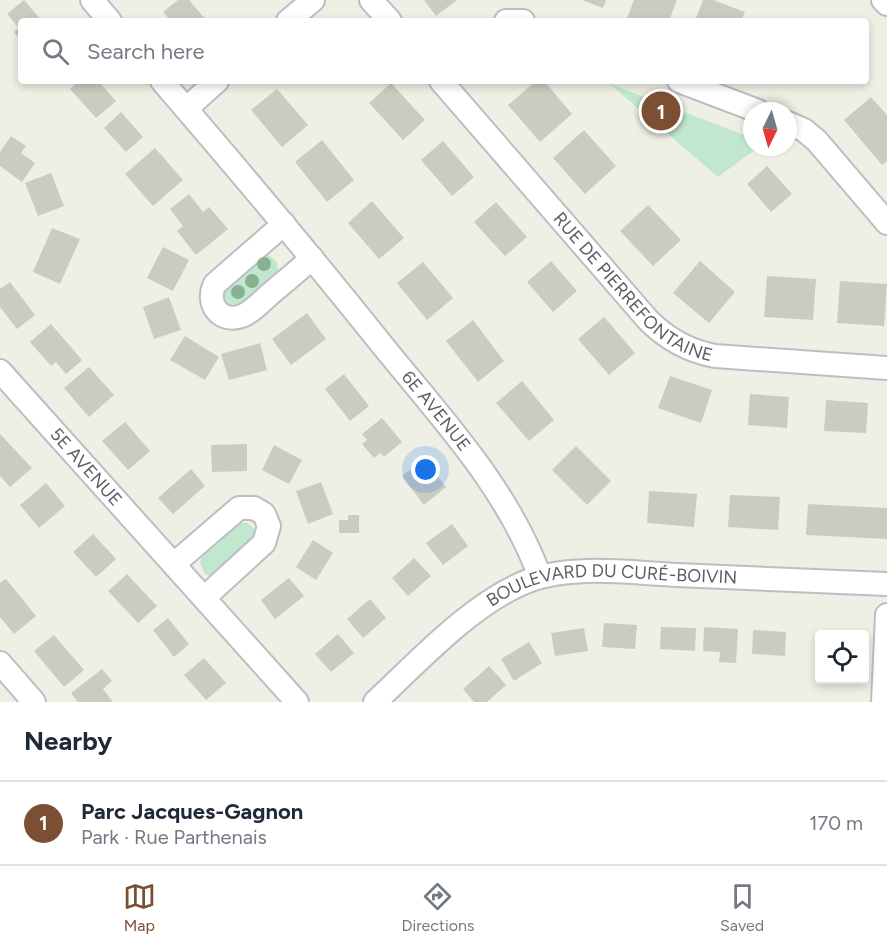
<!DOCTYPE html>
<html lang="en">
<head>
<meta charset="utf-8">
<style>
	body { margin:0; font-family:Figtree,sans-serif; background:#f6f6f7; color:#1f2937 }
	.controls { position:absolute; right:18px; bottom:18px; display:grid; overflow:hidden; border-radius:6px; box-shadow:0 3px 9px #0003 }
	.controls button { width:54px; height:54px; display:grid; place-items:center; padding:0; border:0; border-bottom:2px solid #e0e1e3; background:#fff; color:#1f2937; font:30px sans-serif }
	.compass { position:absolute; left:743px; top:102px; width:54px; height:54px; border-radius:50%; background:#fff; box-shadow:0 3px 9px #0003; rotate:185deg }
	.you { position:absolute; left:426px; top:470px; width:21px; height:21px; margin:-15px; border:4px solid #fff; border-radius:50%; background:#1a73e8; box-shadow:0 0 0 9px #1a73e833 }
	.badge { display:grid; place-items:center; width:39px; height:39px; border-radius:50%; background:#7c4e33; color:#fff; font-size:20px; font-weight:700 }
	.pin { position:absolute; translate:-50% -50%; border:3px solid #fff; box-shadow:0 2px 6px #0006 }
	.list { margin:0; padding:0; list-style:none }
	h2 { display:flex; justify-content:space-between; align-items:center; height:78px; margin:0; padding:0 24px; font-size:26px }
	h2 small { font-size:20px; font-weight:400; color:#747a83 }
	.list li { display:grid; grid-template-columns:39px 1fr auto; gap:18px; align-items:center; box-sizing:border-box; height:84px; padding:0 24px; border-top:2px solid #e0e1e3 }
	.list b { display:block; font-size:22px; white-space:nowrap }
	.list p { margin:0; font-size:20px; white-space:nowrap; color:#747a83 }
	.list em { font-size:20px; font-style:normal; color:#747a83 }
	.icon { flex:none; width:33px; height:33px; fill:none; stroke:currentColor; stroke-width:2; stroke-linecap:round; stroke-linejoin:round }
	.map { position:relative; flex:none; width:887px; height:702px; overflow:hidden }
	.search { position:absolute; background:#fff; box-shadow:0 3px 9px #0003; left:18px; right:18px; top:18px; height:66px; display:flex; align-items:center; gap:15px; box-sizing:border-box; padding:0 21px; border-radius:6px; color:#747a83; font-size:22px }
	.sheet { height:162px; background:#fff }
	nav { display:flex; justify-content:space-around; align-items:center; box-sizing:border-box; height:84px; border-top:2px solid #e0e1e3; background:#fff; font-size:16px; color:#747a83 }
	nav a { display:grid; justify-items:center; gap:3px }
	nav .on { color:#7c4e33 }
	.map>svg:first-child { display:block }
</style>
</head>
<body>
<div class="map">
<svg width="887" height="702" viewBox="0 0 887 702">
	<rect width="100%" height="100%" fill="#eef0e5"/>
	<path fill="#c1e7ce" d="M 610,84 L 752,138 L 752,147 L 759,147 L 718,177 Z
		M 264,255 L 270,256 L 277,262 L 278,271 L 276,276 C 264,287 246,311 228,303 L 224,297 L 224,289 Z
		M 241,523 L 248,523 L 262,537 L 214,577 L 205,574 L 200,563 L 201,558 Z"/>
	<path fill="#cbcbc1" d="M 24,0 L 42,21 L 21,21 L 21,40 L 14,32 L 19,28 L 7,14 Z
		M 178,0 L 189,0 L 207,21 L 171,21 L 163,12 Z
		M 424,0 L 457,0 L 436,16 Z
		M 582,0 L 606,0 L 603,8 Z
		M 634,0 L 677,0 L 669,21 L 635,21 L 627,18 Z
		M 703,0 L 713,0 L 745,12 L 741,21 L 695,21 Z
		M 79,81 L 98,81 L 116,101 L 96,118 L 70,89 Z
		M 536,81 L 544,81 L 572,114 L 540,142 L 508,105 Z
		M 391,83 L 425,120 L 403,140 L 369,103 Z
		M 277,89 L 308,125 L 282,147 L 251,110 Z
		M 871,97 L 887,115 L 887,161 L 882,165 L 844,120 Z
		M 121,112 L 143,137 L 126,152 L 104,128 Z
		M 584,130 L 616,166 L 585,194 L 553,158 Z
		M 11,136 L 26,146 L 21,153 L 35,163 L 22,182 L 0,166 L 0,152 Z
		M 322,140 L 354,180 L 327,202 L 295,162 Z
		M 443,141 L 474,177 L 452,196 L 421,160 Z
		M 155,148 L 183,180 L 153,206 L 125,174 Z
		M 767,166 L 792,194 L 771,212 L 747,184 Z
		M 51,173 L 64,206 L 38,216 L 25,183 Z
		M 189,194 L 203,212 L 209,207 L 228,229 L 196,255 L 177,231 L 183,226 L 170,209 Z
		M 372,201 L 404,238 L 379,259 L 348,223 Z
		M 496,202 L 527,237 L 505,256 L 474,222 Z
		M 648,205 L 681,240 L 653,266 L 620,231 Z
		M 52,228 L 80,239 L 60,284 L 33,272 Z
		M 163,247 L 189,260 L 173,291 L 147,278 Z
		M 551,261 L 577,291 L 553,312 L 527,282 Z
		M 700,261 L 735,292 L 709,323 L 673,293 Z
		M 423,262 L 453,298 L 427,320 L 397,283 Z
		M 767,276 L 816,279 L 813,320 L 764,317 Z
		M 840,281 L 887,284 L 884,326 L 837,323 Z
		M 10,282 L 35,315 L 17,329 L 0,307 L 0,289 Z
		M 169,297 L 181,330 L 154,339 L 143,307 Z
		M 307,313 L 326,339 L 291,365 L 272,339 Z
		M 604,317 L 635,353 L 609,375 L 578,339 Z
		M 473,320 L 504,361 L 478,382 L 446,341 Z
		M 51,324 L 82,360 L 66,374 L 56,362 L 51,366 L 30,342 Z
		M 185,336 L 219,357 L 205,380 L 170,360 Z
		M 260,343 L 267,370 L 229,380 L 221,354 Z
		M 89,367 L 114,395 L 89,417 L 64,388 Z
		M 344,374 L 369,406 L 350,421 L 325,389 Z
		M 670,376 L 712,390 L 701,423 L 658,408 Z
		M 522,381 L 554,420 L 529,441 L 496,403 Z
		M 750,394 L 789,397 L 787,428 L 748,425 Z
		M 826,400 L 868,403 L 866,433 L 824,431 Z
		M 382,418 L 402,442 L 384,457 L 380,453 L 374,458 L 362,444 L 367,440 L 362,434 Z
		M 125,422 L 150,451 L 128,470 L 102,441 Z
		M 0,434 L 32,468 L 10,487 L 0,476 Z
		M 247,444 L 247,471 L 212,472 L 211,445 Z
		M 274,445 L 302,460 L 289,484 L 262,470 Z
		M 576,446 L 611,481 L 587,505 L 552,470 Z
		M 424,459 L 446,487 L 424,505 L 402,476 Z
		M 191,469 L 205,486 L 173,514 L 158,498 Z
		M 321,482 L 333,514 L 308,524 L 296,491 Z
		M 46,483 L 65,506 L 39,528 L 20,505 Z
		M 649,491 L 697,494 L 694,527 L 647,523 Z
		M 730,495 L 780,497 L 778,530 L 728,527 Z
		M 808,504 L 887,508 L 887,539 L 806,535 Z
		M 348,515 L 359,515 L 359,533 L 339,533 L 339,520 L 348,520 Z
		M 452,524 L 468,546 L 443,565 L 426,543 Z
		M 93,534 L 116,559 L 96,577 L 73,552 Z
		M 313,540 L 333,553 L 316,580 L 296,567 Z
		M 414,558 L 431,576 L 408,596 L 392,578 Z
		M 127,574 L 157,606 L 138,623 L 108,591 Z
		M 289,578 L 304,596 L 275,619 L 261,600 Z
		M 6,579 L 36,616 L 14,634 L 0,617 L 0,583 Z
		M 370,599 L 386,618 L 363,638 L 347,619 Z
		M 168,618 L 189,644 L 174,657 L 153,630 Z
		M 604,623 L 637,625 L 635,649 L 602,647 Z
		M 661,627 L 696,628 L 695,651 L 660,649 Z
		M 704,627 L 738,629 L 736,663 L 719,662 L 720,652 L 703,651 Z
		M 584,628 L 588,651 L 555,656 L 551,633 Z
		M 753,630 L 786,632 L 785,656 L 752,654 Z
		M 338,634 L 354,653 L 331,672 L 315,654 Z
		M 54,635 L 84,670 L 64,687 L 34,651 Z
		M 529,642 L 542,663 L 514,681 L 501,659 Z
		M 204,658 L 226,683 L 206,700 L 184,675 Z
		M 489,666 L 506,685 L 487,702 L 474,702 L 463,689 Z
		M 102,669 L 112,681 L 103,689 L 113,702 L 78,702 L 71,693 Z"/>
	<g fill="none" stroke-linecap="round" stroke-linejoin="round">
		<g stroke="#bdbdc4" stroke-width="26">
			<g id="minor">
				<path d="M 92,0 L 110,21"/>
				<path d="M 371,0 L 390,21"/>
				<path d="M 883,0 L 887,4"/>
				<path d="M 288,21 L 313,0"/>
				<path d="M 506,21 L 523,21"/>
				<path id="s1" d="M 162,81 C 237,168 311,256 383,346 C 442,419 507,487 540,577"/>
				<path id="s2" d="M 441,81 L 648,320 C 667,339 688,351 715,356 L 887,368"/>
				<path d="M 679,81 L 758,111"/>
				<path d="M 186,109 L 217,81"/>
				<path d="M 788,123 L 804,130 L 817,141 L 887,223"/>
				<path d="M 284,224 L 215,284 C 205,303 220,324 242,316 C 252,312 261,302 269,295 C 283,283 298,271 312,258"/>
				<path id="s3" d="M 0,371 L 297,702"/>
				<path d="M 174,564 L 239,508 L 254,508 L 264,514 L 269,526 L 264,543 L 204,598"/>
				<path d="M 0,663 L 34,702"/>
				<path id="s4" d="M 375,702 C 418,662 473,602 528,581 C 572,564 631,573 677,575 C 747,578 817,581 887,584"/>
				<path d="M 883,702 L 887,615"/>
			</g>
		</g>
		<use href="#minor" stroke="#fff" stroke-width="22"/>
	</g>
	<g fill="#86b292">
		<circle cx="264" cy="264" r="7"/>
		<circle cx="252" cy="281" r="7"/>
		<circle cx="238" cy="292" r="7"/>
	</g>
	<g text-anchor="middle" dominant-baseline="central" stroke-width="4.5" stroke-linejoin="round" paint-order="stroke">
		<g font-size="18" fill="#5d5e66" stroke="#fff">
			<text stroke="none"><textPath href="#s2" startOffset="284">RUE DE PIERREFONTAINE</textPath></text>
			<text stroke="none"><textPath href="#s1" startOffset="429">6E AVENUE</textPath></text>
			<text stroke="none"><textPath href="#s3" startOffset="129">5E AVENUE</textPath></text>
			<text stroke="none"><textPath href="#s4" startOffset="279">BOULEVARD DU CURÉ-BOIVIN</textPath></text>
		</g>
	</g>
</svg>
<div class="controls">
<button><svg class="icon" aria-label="locate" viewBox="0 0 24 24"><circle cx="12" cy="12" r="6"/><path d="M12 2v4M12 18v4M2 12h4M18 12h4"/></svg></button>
</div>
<svg class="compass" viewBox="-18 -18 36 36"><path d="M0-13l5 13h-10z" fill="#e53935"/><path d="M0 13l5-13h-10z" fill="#747a83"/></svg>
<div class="you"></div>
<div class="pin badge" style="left:661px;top:111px">1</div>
<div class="search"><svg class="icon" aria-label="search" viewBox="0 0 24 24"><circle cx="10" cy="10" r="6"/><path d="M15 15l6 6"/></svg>Search here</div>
</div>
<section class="sheet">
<h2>Nearby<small></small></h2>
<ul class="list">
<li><span class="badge">1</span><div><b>Parc Jacques-Gagnon</b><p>Park · Rue Parthenais</p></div><em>170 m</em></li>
</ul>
</section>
<nav>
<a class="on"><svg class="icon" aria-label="map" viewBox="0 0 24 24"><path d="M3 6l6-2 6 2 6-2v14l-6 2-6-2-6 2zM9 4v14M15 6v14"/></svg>Map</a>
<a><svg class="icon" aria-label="directions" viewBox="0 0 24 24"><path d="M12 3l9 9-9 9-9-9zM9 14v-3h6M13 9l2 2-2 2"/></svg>Directions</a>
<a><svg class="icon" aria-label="saved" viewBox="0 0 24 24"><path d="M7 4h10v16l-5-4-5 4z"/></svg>Saved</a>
</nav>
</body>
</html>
